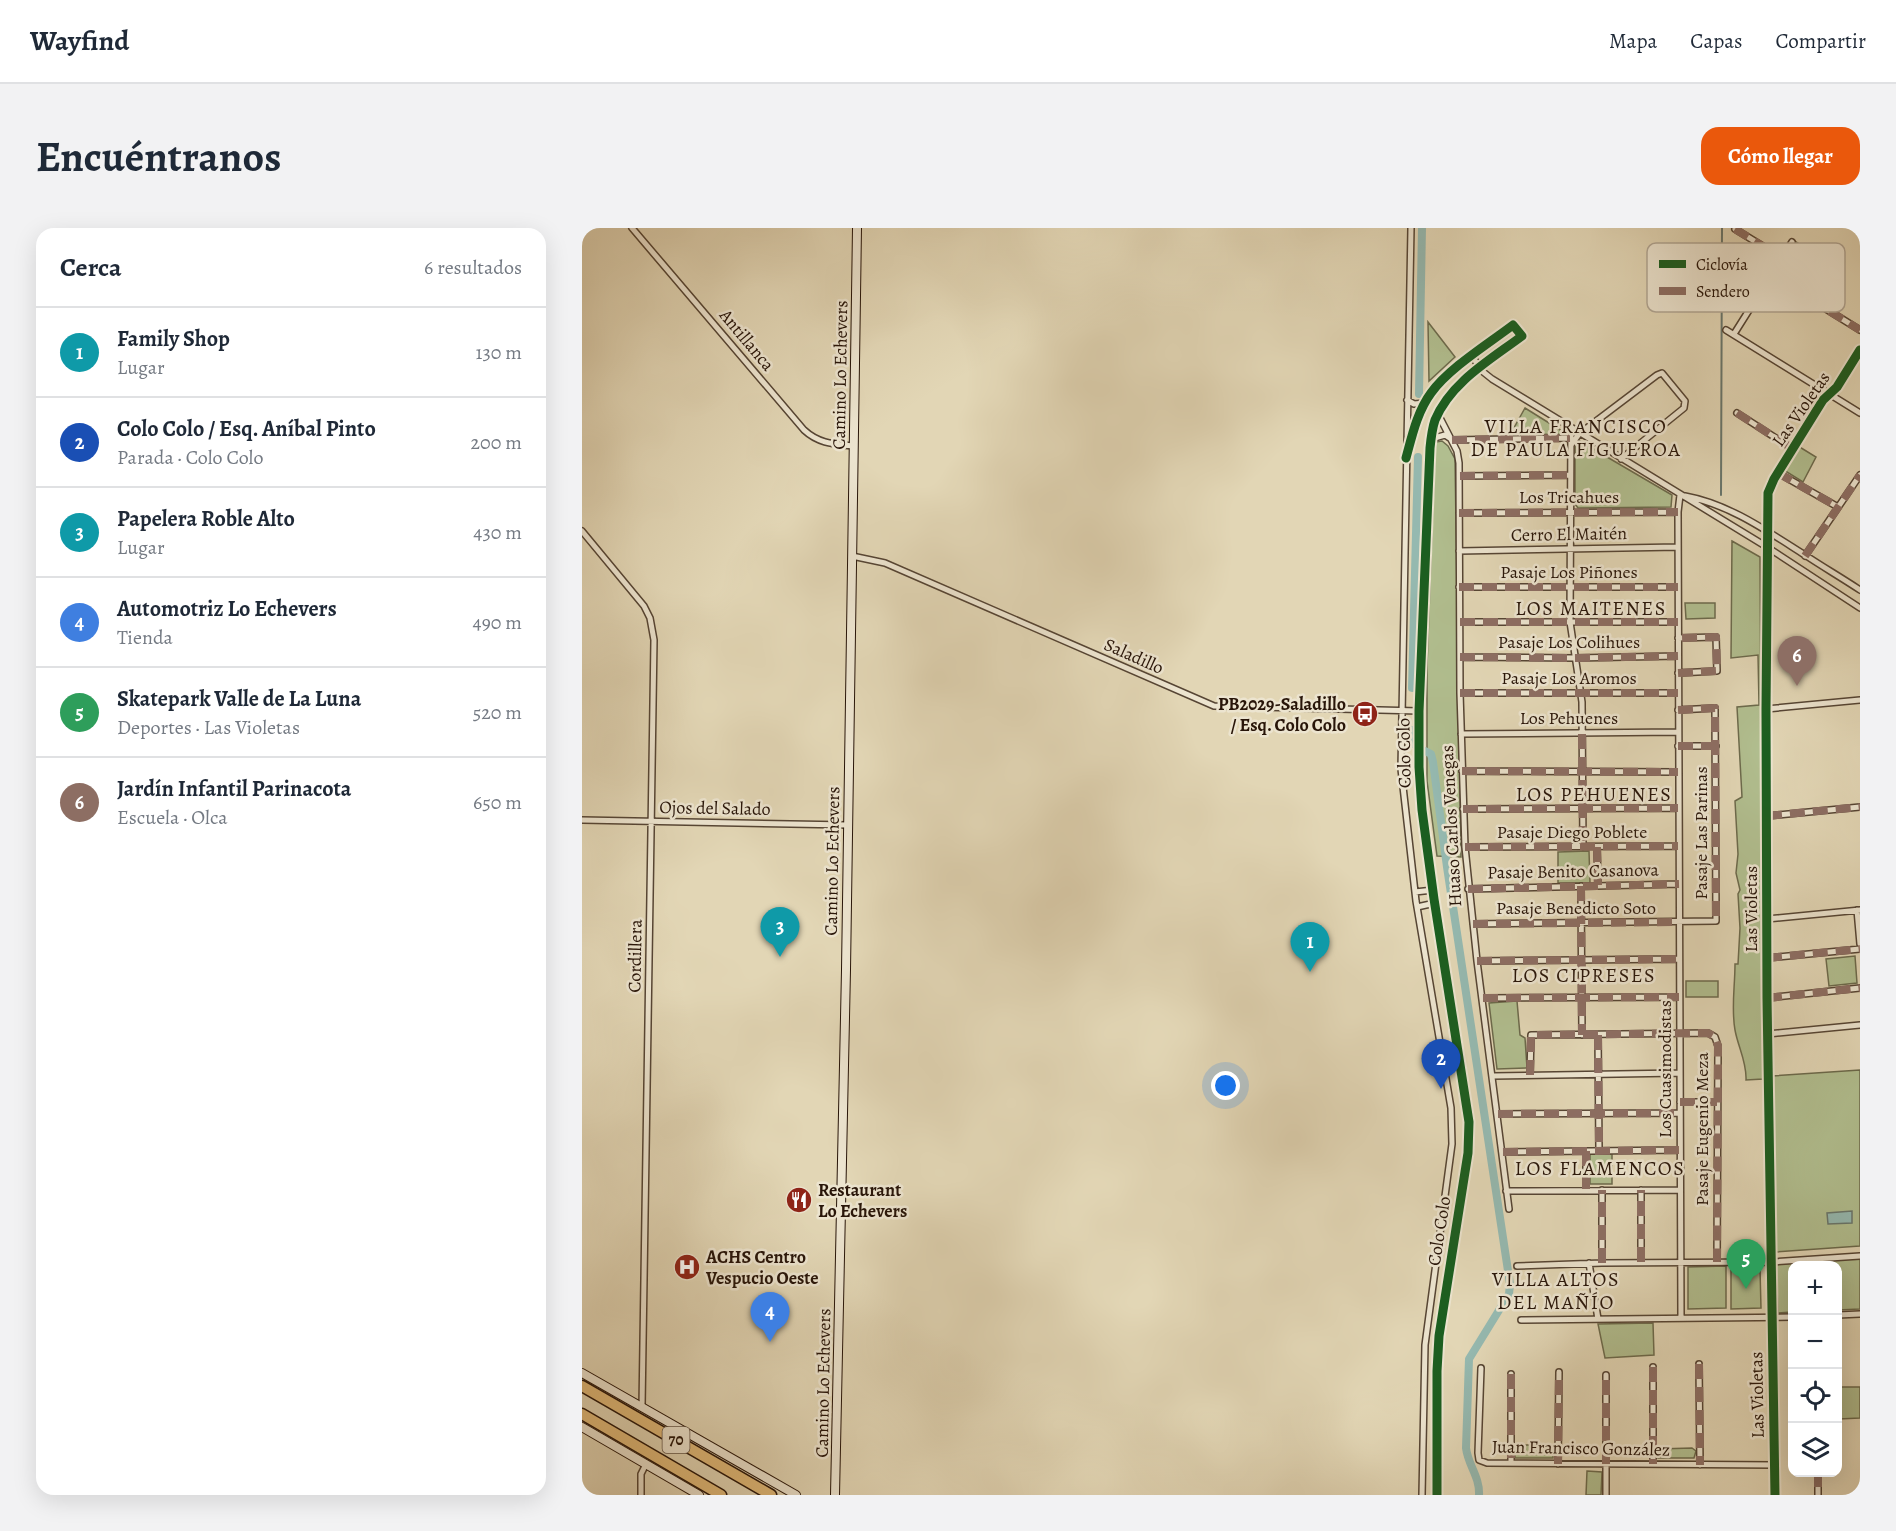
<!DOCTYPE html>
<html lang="es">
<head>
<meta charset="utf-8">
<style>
	body { margin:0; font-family:Alegreya,serif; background:#f2f2f3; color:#1f2937 }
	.controls { position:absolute; right:18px; bottom:18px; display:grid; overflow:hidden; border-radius:12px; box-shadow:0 6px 24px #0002 }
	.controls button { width:54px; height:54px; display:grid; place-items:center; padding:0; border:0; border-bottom:2px solid #e0e1e3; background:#fff; color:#1f2937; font:30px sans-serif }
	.you { position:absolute; left:644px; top:858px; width:21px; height:21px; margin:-15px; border:4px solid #fff; border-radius:50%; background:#1a73e8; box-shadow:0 0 0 9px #1a73e833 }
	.badge { display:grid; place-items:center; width:39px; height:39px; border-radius:50%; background:#ea580c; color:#fff; font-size:20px; font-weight:700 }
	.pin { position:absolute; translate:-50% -50px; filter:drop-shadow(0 2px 3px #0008) }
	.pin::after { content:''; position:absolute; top:32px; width:21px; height:18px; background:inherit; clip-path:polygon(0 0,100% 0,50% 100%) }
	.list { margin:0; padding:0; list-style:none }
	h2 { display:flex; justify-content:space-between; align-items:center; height:78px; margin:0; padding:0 24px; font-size:26px }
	h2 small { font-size:20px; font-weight:400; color:#747a83 }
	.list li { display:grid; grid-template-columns:39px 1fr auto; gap:18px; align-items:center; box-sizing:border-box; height:90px; padding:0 24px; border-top:2px solid #e0e1e3 }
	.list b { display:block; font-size:22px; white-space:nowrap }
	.list p { margin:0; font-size:20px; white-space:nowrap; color:#747a83 }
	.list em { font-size:20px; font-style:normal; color:#747a83 }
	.icon { flex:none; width:33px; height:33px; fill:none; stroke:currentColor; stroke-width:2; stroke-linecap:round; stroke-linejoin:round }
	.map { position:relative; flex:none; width:1278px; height:1267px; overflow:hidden; border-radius:18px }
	header { display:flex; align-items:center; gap:36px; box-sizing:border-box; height:84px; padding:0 30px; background:#fff; border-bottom:2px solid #e0e1e3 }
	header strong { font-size:28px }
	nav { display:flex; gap:33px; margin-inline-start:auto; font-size:21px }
	.intro { display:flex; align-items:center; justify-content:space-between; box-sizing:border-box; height:144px; padding:0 36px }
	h1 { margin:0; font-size:42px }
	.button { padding:15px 27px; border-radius:18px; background:#ea580c; color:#fff; font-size:21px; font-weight:700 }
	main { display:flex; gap:36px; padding:0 36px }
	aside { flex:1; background:#fff; border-radius:18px; box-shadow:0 6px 24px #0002 }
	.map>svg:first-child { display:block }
</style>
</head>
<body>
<header>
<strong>Wayfind</strong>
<nav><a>Mapa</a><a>Capas</a><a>Compartir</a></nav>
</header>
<div class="intro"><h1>Encuéntranos</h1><a class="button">Cómo llegar</a></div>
<main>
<aside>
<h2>Cerca<small>6 resultados</small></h2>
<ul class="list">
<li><span class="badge" style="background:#0f9aa8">1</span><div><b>Family Shop</b><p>Lugar</p></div><em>130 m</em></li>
<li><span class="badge" style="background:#1a4fb4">2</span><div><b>Colo Colo / Esq. Aníbal Pinto</b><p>Parada · Colo Colo</p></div><em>200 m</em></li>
<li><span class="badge" style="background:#0f9aa8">3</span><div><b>Papelera Roble Alto</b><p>Lugar</p></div><em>430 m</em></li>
<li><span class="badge" style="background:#3f7fe0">4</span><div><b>Automotriz Lo Echevers</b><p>Tienda</p></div><em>490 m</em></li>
<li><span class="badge" style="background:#2e9e5b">5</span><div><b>Skatepark Valle de La Luna</b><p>Deportes · Las Violetas</p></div><em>520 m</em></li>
<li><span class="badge" style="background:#8d6e63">6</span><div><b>Jardín Infantil Parinacota</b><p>Escuela · Olca</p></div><em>650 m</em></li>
</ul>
</aside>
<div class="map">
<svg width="1278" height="1267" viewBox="0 0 1278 1267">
	<rect width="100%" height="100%" fill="#e2d6b5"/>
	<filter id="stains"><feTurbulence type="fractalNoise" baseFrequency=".00333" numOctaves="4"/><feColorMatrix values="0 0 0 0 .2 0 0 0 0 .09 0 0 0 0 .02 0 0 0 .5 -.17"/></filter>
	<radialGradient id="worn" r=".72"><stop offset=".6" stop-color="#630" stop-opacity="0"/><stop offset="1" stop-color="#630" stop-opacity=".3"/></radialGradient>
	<path fill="#b1be8f" stroke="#6c6a4c" stroke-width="1.5" d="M 1214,14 L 1233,26 L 1224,39 L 1205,27 Z
		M 846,94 L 873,129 L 847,153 Z
		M 943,180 L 980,203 L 980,206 L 928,207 Z
		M 996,212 L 1090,267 L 1089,279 L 996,280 L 993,276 L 993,216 Z
		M 860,213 L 866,218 L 873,231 L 879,629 L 855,628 L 845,553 L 845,437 L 853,223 L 854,214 Z
		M 1216,218 L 1234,229 L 1221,254 L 1200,241 Z
		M 1150,313 L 1178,329 L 1181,851 L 1164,852 C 1165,834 1156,819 1153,802 C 1149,780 1153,759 1153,736 L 1156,736 L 1158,700 L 1156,666 L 1158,662 L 1154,645 L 1156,626 L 1153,573 L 1160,569 L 1155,479 L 1177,477 L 1176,427 L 1149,430 Z
		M 1103,375 L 1133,375 L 1133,390 L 1104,391 Z
		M 1007,623 L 1008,655 L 976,655 L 976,624 Z
		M 1273,728 L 1275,755 L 1247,758 L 1244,731 Z
		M 1104,753 L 1136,753 L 1136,769 L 1104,769 Z
		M 935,773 L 938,807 L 943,810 L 945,840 L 915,841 L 907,775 Z
		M 1278,842 L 1278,1018 L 1194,1024 L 1190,848 Z
		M 1008,926 L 1030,926 L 1030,956 L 1008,956 Z
		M 1278,1030 L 1278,1081 L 1256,1082 L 1256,1038 L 1210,1038 L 1210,1084 L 1196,1085 L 1194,1035 Z
		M 1144,1038 L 1144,1080 L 1106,1081 L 1106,1039 Z
		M 1178,1041 L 1179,1080 L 1149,1081 L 1149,1042 Z
		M 1071,1095 L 1072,1127 L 1023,1130 L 1016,1096 Z
		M 1256,1159 L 1278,1159 L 1278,1190 L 1257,1191 Z
		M 933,1217 L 971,1217 L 971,1230 L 933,1230 Z
		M 1110,1220 L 1114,1223 L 1112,1230 L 1076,1230 L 1076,1221 Z
		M 1005,1243 L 1020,1244 L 1019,1267 L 1004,1267 Z"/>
	<path fill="#95b9b0" stroke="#69776d" stroke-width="1.5" d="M 1270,983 L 1270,995 L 1246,996 L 1245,985 Z"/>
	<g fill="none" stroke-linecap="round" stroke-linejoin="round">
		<path stroke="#69776d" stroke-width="2" d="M 1139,267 L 1140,0"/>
		<path stroke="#95b9b0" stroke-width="8" d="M 837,166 L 840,0
			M 830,460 L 836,229
			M 830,502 L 829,509 L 832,516
			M 843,523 L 849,526 L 851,534 L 865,639 L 928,1056 L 927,1066 L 887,1131 L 884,1220 C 886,1237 898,1249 897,1267"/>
		<g stroke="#564534" stroke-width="8">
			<path id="minor" d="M 50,0 L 222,202 C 237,216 253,216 272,218
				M 829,0 L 819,541 L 834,673 L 869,880 L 870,916 L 843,1117 L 840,1267
				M 1153,1 L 1200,30
				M 1189,47 L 1278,102
				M 1146,51 L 1175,69
				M 1144,102 L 1278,185
				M 1152,106 L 1210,14
				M 890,128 L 900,143 L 910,151 L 1185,319 L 1278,380
				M 825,172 L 832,176 L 843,175
				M 1155,185 L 1211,221
				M 856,186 L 875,223 L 877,235 L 878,465 L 883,619 L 895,733 L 927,981
				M 989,200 L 988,394 L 1000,474 L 1001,619
				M 849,211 L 863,207 L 869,211
				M 870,212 L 988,210
				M 989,217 L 997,206 L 1075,147 L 1080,145 L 1103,173 L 1102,180 L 1039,231
				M 824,230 C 830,208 835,184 849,165 C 867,140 906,116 931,97 L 940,108 C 908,132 869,154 853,192 C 850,201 849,210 848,220 L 837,483 L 837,539 L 840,582 L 852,671 L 887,894 L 886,925 L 857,1108 L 855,1143 L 855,1267
				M 1196,245 L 1256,279
				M 878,248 L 987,247
				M 1098,267 L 1096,284 L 1099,1090
				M 1103,268 C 1147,276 1185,303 1223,327 C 1241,339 1260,350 1278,362
				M 877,285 L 1096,284
				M 0,303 L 62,378 L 68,390 L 72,412 L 60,1179
				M 877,323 L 1096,319
				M 270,328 L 303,335 L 632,478 L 837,483
				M 1223,328 L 1278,247
				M 877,359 L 1096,359
				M 878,394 L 1096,394
				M 878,429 L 993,430 L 1096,428
				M 1096,445 L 1135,443 L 1134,409 L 1096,410
				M 878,465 L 1096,465
				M 1184,481 L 1278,472
				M 879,506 L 1096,504
				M 1096,518 L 1134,518
				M 880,543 L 1096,544
				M 881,581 L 1096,580
				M 1185,588 L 1278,579
				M 0,592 L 266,597
				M 883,619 L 1096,618
				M 1015,619 L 1016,658
				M 999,658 L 1000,807
				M 886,661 L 1097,656
				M 833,664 L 851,662
				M 835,679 L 853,675
				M 1275,682 L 1278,716
				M 1185,691 L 1278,682
				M 891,696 L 1134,693 L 1133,480 L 1096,482
				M 1185,730 L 1278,721
				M 895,733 L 1097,731
				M 901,770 L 1097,769
				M 1185,770 L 1278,760
				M 1186,806 L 1278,797
				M 1016,807 L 1017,923
				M 948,847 L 949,807 L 1126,805 L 1133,809 L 1136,818 L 1135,1034
				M 911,848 L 1098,845
				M 1098,874 L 1135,874
				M 916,886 L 1098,885
				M 1004,923 L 1004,962
				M 921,924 L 1098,922
				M 924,963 L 1098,962
				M 1059,1034 L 1059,962
				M 1007,1035 L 1016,1091
				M 1020,1035 L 1020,962
				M 935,1038 L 1020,1035 L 1189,1034 L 1278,1028
				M 1256,1087 L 1278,1086
				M 939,1092 L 1210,1089
				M 1117,1136 L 1118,1237
				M 1071,1139 L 1071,1236
				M 899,1140 L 896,1225 L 897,1232 L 905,1235 L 1193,1237
				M 929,1146 L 929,1235
				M 976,1236 L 977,1144
				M 1236,1244 L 1236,1267
				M 59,1267 L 59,1246 L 64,1236
				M 1024,1267 L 1024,1147
				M 1193,1267 L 1185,770 L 1184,481 L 1186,265 L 1192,251 L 1241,172 L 1255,159 L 1278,122"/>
		</g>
		<g stroke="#281509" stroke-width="10">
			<path id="secondary" d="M 0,1145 L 214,1267
				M 0,1199 L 117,1267
				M 253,1267 L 264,742 L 275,0"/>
		</g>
		<g stroke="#281509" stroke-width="13">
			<path id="motorway" d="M 0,1158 L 189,1267
				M 0,1186 L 139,1267"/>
		</g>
		<use href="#minor" stroke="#ece4cf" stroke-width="5"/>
		<use href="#secondary" stroke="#ece4cf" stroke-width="8"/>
		<use href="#motorway" stroke="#e1bb7a" stroke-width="10"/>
		<path stroke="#8d6e63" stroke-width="8" stroke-dasharray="15 8" stroke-linecap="butt" d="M 1153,1 L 1200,30
			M 1189,47 L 1278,102
			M 1146,51 L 1175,69
			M 1155,185 L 1211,221
			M 870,212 L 988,210
			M 1196,245 L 1256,279
			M 878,248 L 987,247
			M 877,285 L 1096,284
			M 1223,328 L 1278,247
			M 877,359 L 1096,359
			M 878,394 L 1096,394
			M 878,429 L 993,430 L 1096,428
			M 1096,445 L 1135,443 L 1134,409 L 1096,410
			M 878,465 L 1096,465
			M 1096,482 L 1133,480 L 1134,693
			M 1000,506 L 1001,619
			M 1096,518 L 1134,518
			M 880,543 L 1096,544
			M 881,581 L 1096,580
			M 1185,588 L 1278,579
			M 883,619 L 1096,618
			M 1015,619 L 1016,658
			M 999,658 L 1000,807
			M 886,661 L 1097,656
			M 891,696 L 1097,694
			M 1185,730 L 1278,721
			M 895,733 L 1097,731
			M 901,770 L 1097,769
			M 1185,770 L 1278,760
			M 1016,807 L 1017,923
			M 948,847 L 949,807 L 1126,805 L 1133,809 L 1136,818 L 1135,1034
			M 1098,874 L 1135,874
			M 916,886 L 1098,885
			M 1004,923 L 1004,962
			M 921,924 L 1098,922
			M 1059,1034 L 1059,962
			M 1020,1035 L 1020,962
			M 1117,1136 L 1118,1237
			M 1071,1139 L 1071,1236
			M 929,1146 L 929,1235
			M 976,1236 L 977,1144
			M 1024,1236 L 1024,1147
			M 1236,1244 L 1236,1267"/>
		<g stroke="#ece4cf" stroke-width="13">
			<path id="cycleway" d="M 824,230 C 830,208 835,184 849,165 C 867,140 906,116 931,97 L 940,108 C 908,132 869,154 853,192 C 850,201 849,210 848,220 L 837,483 L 837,539 L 840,582 L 852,671 L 887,894 L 886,925 L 857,1108 L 855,1143 L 855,1267
				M 1193,1267 L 1185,770 L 1184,481 L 1186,265 L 1192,251 L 1241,172 L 1255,159 L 1278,122"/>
		</g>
		<use href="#cycleway" stroke="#1b5e20" stroke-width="9"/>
	</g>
	<defs>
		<g id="bus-disc" transform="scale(1.35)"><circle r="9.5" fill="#8f2418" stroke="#ece4cf"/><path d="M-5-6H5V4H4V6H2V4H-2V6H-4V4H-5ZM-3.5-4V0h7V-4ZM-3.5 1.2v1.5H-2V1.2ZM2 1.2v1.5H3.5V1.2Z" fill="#fff"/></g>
		<g id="restaurant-disc" transform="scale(1.35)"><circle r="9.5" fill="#8f2418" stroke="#ece4cf"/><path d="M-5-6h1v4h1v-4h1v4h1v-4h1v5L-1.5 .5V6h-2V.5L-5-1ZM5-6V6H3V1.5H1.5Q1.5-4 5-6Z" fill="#fff"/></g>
		<g id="hospital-disc" transform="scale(1.35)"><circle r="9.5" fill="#8f2418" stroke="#ece4cf"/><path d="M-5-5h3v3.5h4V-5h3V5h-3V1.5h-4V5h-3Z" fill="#fff"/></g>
	</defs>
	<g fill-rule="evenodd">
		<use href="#bus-disc" x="783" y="486"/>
		<use href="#restaurant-disc" x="217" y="972"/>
		<use href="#hospital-disc" x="105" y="1039"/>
	</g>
	<g text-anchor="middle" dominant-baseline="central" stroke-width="5" stroke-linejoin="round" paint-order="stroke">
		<rect fill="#ece4cf" stroke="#635344" stroke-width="1.5" x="80.5" y="1199" width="27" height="26" rx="4.5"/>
		<g font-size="16" font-weight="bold" fill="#281509">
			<text x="94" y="1212">70</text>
		</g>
		<g font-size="18" fill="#281509" stroke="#ece4cf">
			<text transform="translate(165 112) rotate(50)">Antillanca</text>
			<text transform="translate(258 147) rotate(-89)">Camino Lo Echevers</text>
			<text transform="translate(1219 181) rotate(-55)">Las Violetas</text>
			<text x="987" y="269">Los Tricahues</text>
			<text transform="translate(987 306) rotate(-1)">Cerro El Maitén</text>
			<text x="987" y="344">Pasaje Los Piñones</text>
			<text x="987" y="414">Pasaje Los Colihues</text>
			<text transform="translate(552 428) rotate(24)">Saladillo</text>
			<text x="987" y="450">Pasaje Los Aromos</text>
			<text x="987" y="490">Los Pehuenes</text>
			<text transform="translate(822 525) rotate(-91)">Colo Colo</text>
			<text transform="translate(133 580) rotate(1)">Ojos del Salado</text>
			<text transform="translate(869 598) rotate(-93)">Huaso Carlos Venegas</text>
			<text x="990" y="604">Pasaje Diego Poblete</text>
			<text transform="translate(1119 605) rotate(-90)">Pasaje Las Parinas</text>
			<text transform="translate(250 633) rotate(-89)">Camino Lo Echevers</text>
			<text transform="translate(991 643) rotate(-1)">Pasaje Benito Casanova</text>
			<text x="994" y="680">Pasaje Benedicto Soto</text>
			<text transform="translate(1169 681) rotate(-90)">Las Violetas</text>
			<text transform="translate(53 728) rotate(-89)">Cordillera</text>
			<text transform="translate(1083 841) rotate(-90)">Los Cuasimodistas</text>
			<text transform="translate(1120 901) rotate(-90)">Pasaje Eugenio Meza</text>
			<text transform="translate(857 1003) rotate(-81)">Colo Colo</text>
			<text transform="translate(241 1155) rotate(-89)">Camino Lo Echevers</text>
			<text transform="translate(1175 1167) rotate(-91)">Las Violetas</text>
			<text transform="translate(999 1220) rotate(1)">Juan Francisco González</text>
		</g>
		<g font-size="18" font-weight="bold" fill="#281509" stroke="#ece4cf" text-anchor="start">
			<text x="764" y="476" text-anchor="end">PB2029-Saladillo<tspan x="764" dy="21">/ Esq. Colo Colo</tspan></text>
			<text x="236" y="962">Restaurant<tspan x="236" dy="21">Lo Echevers</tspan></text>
			<text x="124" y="1029">ACHS Centro<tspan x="124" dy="21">Vespucio Oeste</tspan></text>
		</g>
		<g font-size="20" letter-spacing="1.5" fill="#281509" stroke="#ece4cf">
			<text x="994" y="198">VILLA FRANCISCO<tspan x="994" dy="23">DE PAULA FIGUEROA</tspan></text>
			<text x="1009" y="380">LOS MAITENES</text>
			<text x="1012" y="566">LOS PEHUENES</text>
			<text x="1002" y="747">LOS CIPRESES</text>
			<text x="1018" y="940">LOS FLAMENCOS</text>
			<text x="974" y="1051">VILLA ALTOS<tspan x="974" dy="23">DEL MAÑÍO</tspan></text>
		</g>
	</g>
	<rect x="1065" y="15" width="198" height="69" rx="9" fill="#ece4cf" stroke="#b1a694" stroke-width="1.5"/>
	<rect x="1077" y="32" width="27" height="8" fill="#1b5e20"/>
	<rect x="1077" y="59" width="27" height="8" fill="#8d6e63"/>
	<g font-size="16" fill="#281509">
		<text x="1114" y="42">Ciclovía</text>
		<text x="1114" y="69">Sendero</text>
	</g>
	<rect width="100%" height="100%" filter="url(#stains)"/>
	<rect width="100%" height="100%" fill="url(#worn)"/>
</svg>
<div class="controls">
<button>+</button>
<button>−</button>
<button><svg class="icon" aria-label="locate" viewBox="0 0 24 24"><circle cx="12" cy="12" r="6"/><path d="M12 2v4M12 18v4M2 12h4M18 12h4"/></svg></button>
<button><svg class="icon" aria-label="layers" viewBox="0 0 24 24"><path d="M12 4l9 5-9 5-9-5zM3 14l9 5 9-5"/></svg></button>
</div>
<div class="you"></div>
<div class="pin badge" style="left:728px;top:744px;background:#0f9aa8">1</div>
<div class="pin badge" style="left:859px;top:861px;background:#1a4fb4">2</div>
<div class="pin badge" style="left:198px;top:729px;background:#0f9aa8">3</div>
<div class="pin badge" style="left:188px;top:1114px;background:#3f7fe0">4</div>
<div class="pin badge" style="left:1164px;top:1061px;background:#2e9e5b">5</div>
<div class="pin badge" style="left:1215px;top:458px;background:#8d6e63">6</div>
</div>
</main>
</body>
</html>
